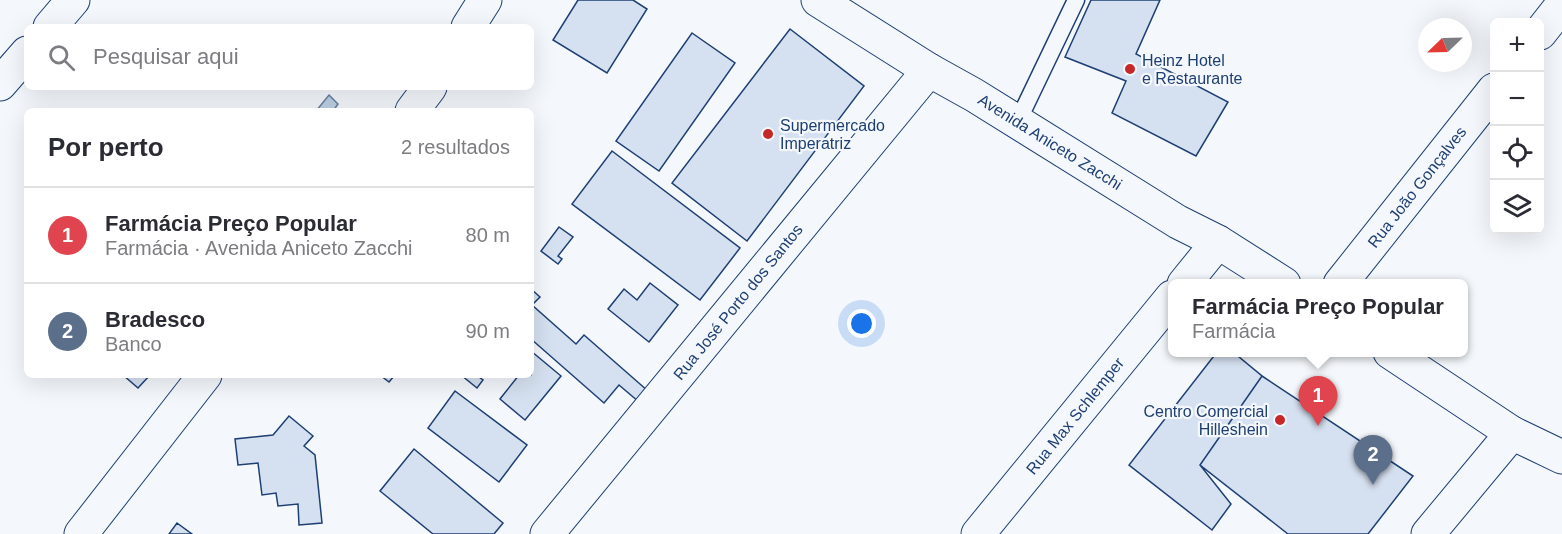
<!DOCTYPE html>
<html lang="pt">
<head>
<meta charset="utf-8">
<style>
	body { margin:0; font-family:Arial,sans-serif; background:#f2f2f3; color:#2b2b33 }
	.controls { position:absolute; right:18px; top:18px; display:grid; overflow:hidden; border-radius:9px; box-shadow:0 6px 24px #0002 }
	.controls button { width:54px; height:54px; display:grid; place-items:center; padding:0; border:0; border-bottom:2px solid #e1e1e2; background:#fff; color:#2b2b33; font:30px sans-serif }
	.compass { position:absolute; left:1418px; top:18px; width:54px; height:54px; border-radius:50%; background:#fff; box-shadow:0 6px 24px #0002; rotate:247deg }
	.you { position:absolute; left:862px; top:324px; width:21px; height:21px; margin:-15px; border:4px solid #fff; border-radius:50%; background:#1a73e8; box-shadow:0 0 0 9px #1a73e833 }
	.badge { display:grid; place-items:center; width:39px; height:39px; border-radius:50%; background:#c62828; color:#fff; font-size:20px; font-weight:700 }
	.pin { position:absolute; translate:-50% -50px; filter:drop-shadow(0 2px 3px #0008) }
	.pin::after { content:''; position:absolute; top:32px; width:21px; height:18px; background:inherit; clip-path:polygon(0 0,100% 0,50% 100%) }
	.popup { position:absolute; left:1168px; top:279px; width:300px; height:78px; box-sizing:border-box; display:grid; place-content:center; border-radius:9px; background:#fff; filter:drop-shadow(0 2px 4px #0005); font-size:20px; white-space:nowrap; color:#7c7c81 }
	.popup b { font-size:22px; color:#2b2b33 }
	.popup::after { content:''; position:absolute; left:50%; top:100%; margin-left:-12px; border:12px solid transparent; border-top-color:#fff }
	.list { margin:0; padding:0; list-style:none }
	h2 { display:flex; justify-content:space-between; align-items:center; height:78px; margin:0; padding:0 24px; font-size:26px }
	h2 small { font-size:20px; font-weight:400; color:#7c7c81 }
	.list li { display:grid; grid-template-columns:39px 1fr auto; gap:18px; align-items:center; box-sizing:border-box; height:96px; padding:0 24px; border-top:2px solid #e1e1e2 }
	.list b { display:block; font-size:22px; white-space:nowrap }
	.list p { margin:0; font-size:20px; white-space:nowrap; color:#7c7c81 }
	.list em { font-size:20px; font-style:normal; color:#7c7c81 }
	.icon { flex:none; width:33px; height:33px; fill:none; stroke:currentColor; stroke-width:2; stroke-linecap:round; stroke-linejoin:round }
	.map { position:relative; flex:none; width:1562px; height:534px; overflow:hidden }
	.search { position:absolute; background:#fff; box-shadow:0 6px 24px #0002; left:24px; top:24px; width:510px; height:66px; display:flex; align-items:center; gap:15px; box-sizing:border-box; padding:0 21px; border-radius:9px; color:#7c7c81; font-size:22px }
	.panel { position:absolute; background:#fff; box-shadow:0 6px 24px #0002; left:24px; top:108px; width:510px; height:270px; border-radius:9px }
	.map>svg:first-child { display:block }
</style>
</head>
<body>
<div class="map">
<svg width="1562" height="534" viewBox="0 0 1562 534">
	<rect width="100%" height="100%" fill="#f4f7fb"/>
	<path fill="#bed0e5" stroke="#687fa3" stroke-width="1.5" d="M 329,95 L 338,104 L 333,111 L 316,111 Z"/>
	<path fill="#d5e0f0" stroke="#1d3f73" stroke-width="1.5" d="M 578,0 L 633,0 L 647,9 L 607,73 L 553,40 Z
		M 1091,0 L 1160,0 L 1136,54 L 1228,102 L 1196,156 L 1112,113 L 1126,81 L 1065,57 Z
		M 790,29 L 864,86 L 747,241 L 672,183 Z
		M 692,33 L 735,63 L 659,171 L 616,141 Z
		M 612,151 L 740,248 L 700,300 L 572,204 Z
		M 559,227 L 573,237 L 558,256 L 562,259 L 558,264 L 541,251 Z
		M 650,283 L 678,305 L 649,342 L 608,309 L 624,289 L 637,300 Z
		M 531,289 L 540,297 L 532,305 L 576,344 L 584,335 L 648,391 L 639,402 L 619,385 L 604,403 L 531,339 Z
		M 531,351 L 561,376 L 525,420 L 500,399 L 519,375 L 531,375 Z
		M 1217,352 L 1233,352 L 1262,376 L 1200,465 L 1231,504 L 1212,530 L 1129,465 Z
		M 123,375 L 150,375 L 138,388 Z
		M 380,375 L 395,375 L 389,382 Z
		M 461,375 L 476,375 L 483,380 L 477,388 Z
		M 1262,376 L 1413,476 L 1368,534 L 1288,534 L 1200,465 Z
		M 455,391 L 527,445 L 499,482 L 428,428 Z
		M 289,416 L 313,436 L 304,446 L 315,455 L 322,523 L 299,525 L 298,504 L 278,506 L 276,493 L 262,495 L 258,463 L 238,465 L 235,439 L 273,435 Z
		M 414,449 L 503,523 L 494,534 L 433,534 L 380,491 Z
		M 177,523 L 192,534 L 169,534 Z"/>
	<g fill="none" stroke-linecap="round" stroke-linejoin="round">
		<g stroke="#1d3f73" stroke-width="19">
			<path id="service" d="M 1018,121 L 1076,0"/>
		</g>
		<g stroke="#1d3f73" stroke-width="35">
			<path id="minor" d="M 468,27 L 485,0
				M 1540,33 L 1562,5
				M 412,111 L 430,87
				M 1184,284 L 1218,242
				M 1340,284 L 1494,90
				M 81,534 L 205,375
				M 547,534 L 929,70
				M 978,534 L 1172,297
				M 1428,534 L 1512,433"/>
		</g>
		<g stroke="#1d3f73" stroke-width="35">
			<path id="tertiary" d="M 50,27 L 73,0
				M 0,84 L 27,53"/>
		</g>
		<g stroke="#1d3f73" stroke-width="35">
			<path id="primary" d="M 818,0 L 929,70 L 974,95 L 1178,222 L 1218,242 L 1284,284
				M 1390,352 L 1512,433 L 1562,457"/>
		</g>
		<use href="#service" stroke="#f4f7fb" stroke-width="16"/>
		<use href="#minor" stroke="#f4f7fb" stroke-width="33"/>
		<use href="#tertiary" stroke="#f4f7fb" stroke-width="33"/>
		<use href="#primary" stroke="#f4f7fb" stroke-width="33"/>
	</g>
	<g fill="#c62828" stroke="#f4f7fb" stroke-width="2">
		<circle cx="1130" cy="69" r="6"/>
		<circle cx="768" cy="134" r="6"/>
		<circle cx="1280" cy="420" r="6"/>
	</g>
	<g text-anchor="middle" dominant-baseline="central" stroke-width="4.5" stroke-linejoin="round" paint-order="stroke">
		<g font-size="16" fill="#1d3f73" stroke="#f4f7fb" text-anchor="start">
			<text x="1142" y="60">Heinz Hotel<tspan x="1142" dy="18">e Restaurante</tspan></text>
			<text x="780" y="125">Supermercado<tspan x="780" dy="18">Imperatriz</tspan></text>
			<text x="1268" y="411" text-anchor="end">Centro Comercial<tspan x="1268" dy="18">Hilleshein</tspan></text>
		</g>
		<g font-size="16" fill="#1d3f73" stroke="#f4f7fb">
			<text transform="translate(1050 142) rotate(32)">Avenida Aniceto Zacchi</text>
			<text transform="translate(1417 187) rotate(-52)">Rua João Gonçalves</text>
			<text transform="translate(738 302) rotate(-51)">Rua José Porto dos Santos</text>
			<text transform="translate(1075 416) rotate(-51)">Rua Max Schlemper</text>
		</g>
	</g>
</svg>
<div class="controls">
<button>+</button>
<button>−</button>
<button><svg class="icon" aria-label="locate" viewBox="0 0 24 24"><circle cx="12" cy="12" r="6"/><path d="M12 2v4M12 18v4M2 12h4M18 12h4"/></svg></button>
<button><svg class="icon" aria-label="layers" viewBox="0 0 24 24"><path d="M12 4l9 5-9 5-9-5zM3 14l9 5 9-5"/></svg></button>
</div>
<svg class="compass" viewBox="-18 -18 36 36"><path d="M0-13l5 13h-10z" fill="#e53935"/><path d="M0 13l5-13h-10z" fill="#7c7c81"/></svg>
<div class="you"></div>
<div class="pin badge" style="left:1318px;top:426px;background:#e0444e">1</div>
<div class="popup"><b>Farmácia Preço Popular</b>Farmácia</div>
<div class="pin badge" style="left:1373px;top:485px;background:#5c6f8a">2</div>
<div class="search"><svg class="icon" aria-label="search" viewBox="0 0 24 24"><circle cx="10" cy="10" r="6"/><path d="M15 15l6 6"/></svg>Pesquisar aqui</div>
<section class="panel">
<h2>Por perto<small>2 resultados</small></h2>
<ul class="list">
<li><span class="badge" style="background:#e0444e">1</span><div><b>Farmácia Preço Popular</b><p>Farmácia · Avenida Aniceto Zacchi</p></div><em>80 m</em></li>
<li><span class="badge" style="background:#5c6f8a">2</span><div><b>Bradesco</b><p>Banco</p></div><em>90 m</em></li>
</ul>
</section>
</div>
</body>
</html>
